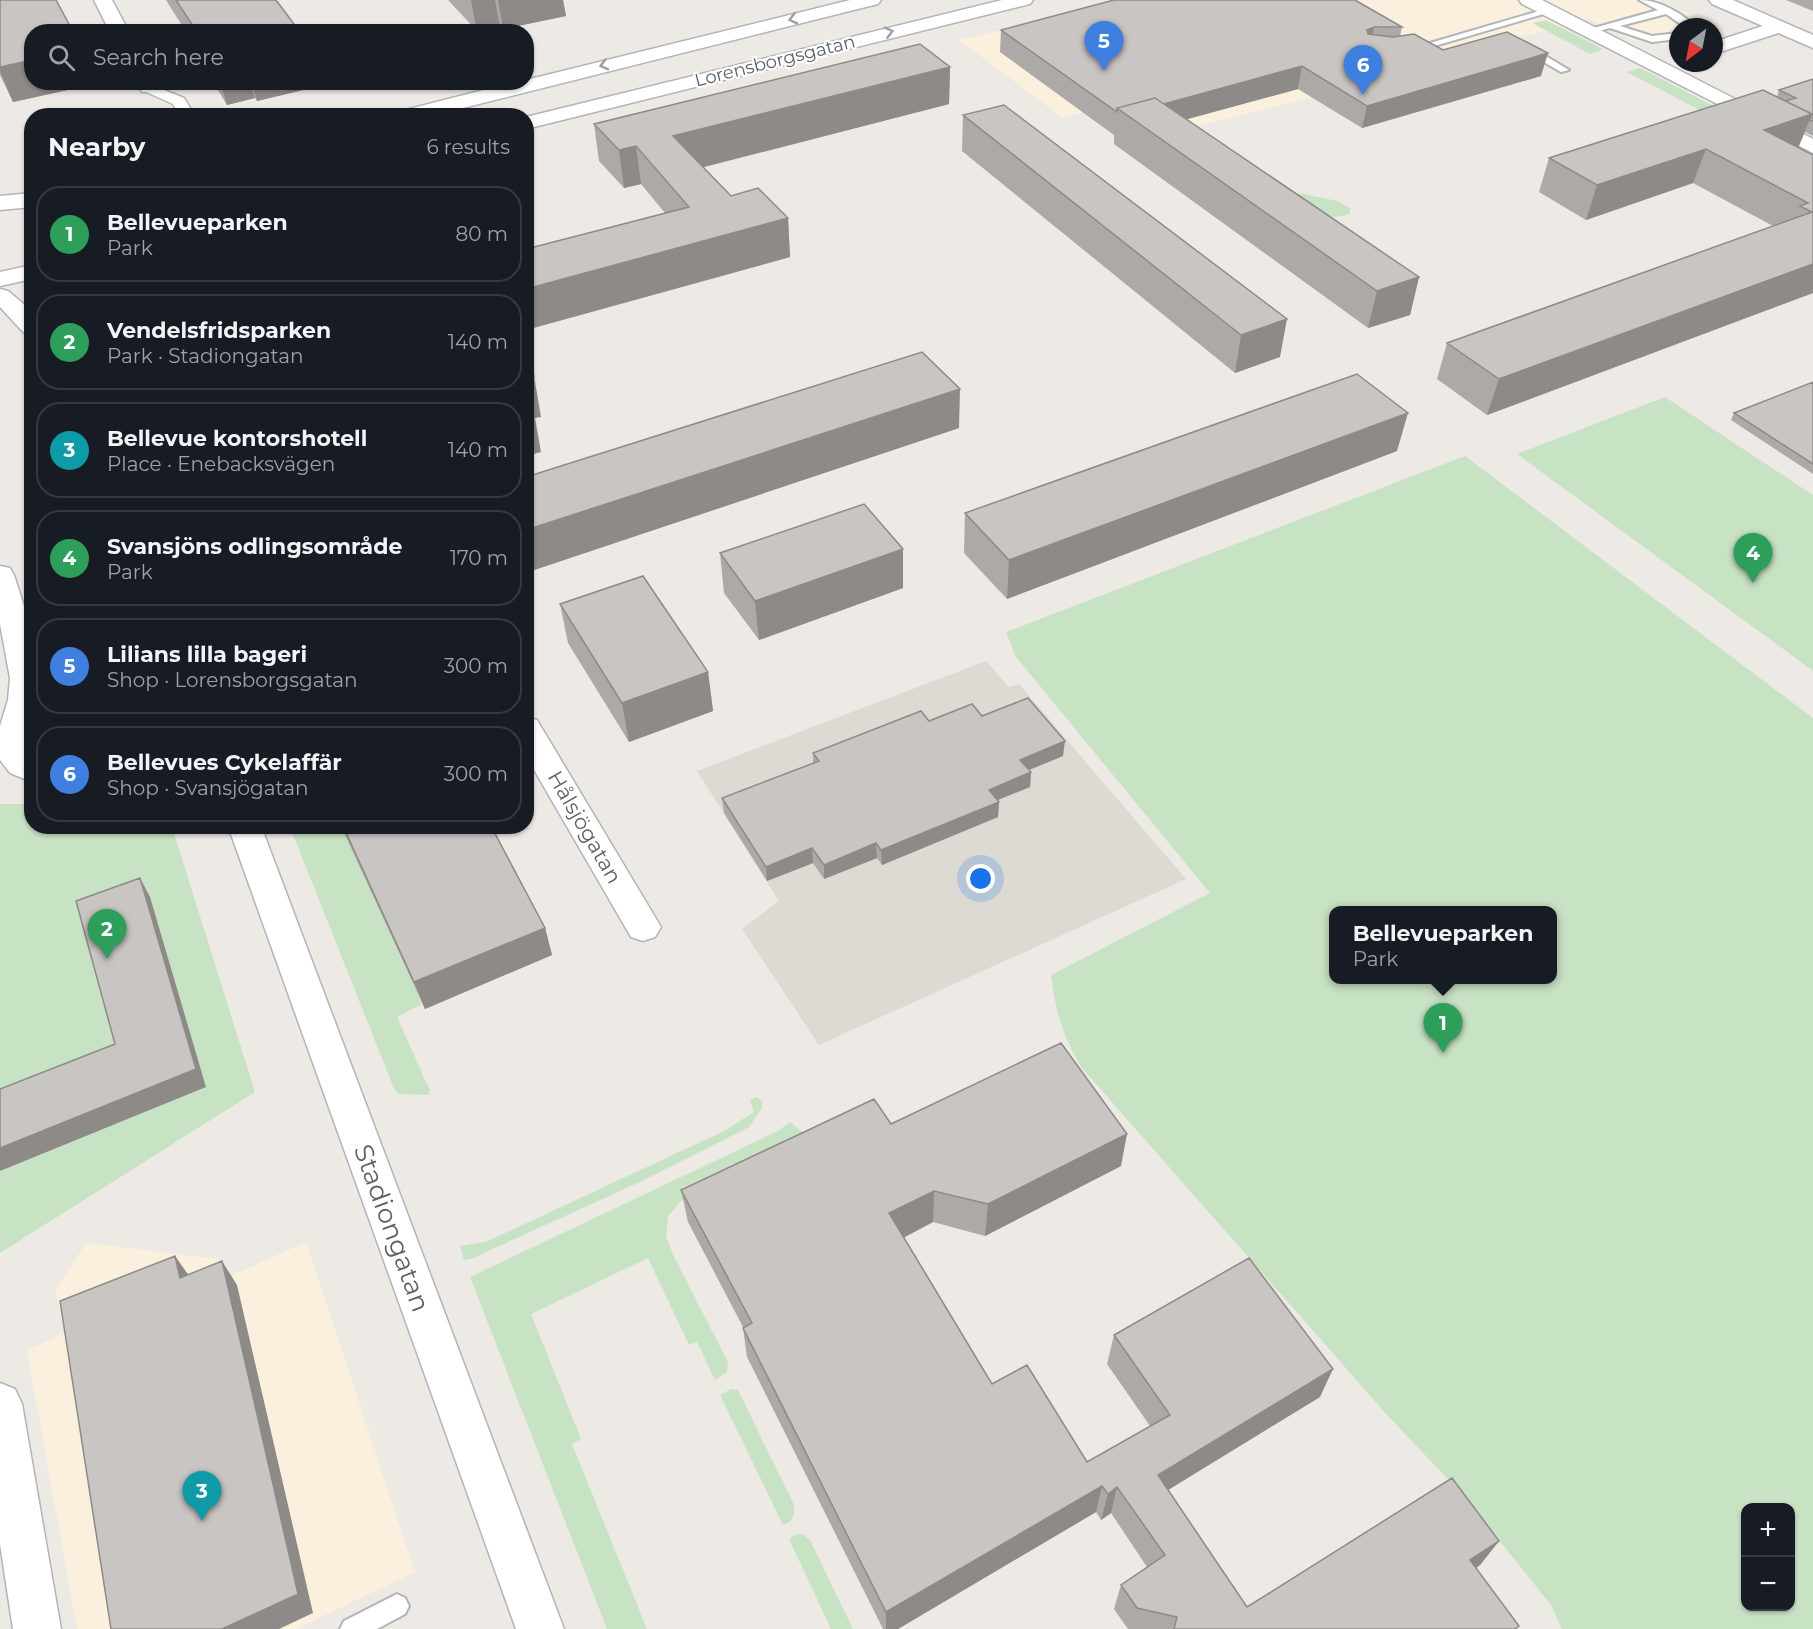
<!DOCTYPE html>
<html lang="en">
<head>
<meta charset="utf-8">
<style>
	body { margin:0; font-family:Montserrat,sans-serif; background:#20242c; color:#f1f3f6 }
	.controls { position:absolute; right:18px; bottom:18px; display:grid; overflow:hidden; border-radius:12px; box-shadow:0 2px 4px #0004 }
	.controls button { width:54px; height:54px; display:grid; place-items:center; padding:0; border:0; border-bottom:2px solid #363941; background:#171b24; color:#f1f3f6; font:30px sans-serif }
	.compass { position:absolute; left:1669px; top:18px; width:54px; height:54px; border-radius:50%; background:#171b24; box-shadow:0 2px 4px #0004; rotate:212deg }
	.you { position:absolute; left:981px; top:879px; width:21px; height:21px; margin:-15px; border:4px solid #fff; border-radius:50%; background:#1a73e8; box-shadow:0 0 0 9px #1a73e833 }
	.badge { display:grid; place-items:center; width:39px; height:39px; border-radius:50%; background:#d64248; color:#fff; font-size:20px; font-weight:700 }
	.pin { position:absolute; translate:-50% -50px; filter:drop-shadow(0 2px 3px #0008) }
	.pin::after { content:''; position:absolute; top:32px; width:21px; height:18px; background:inherit; clip-path:polygon(0 0,100% 0,50% 100%) }
	.popup { position:absolute; left:1329px; top:906px; width:228px; height:78px; box-sizing:border-box; display:grid; place-content:center; border-radius:12px; background:#171b24; filter:drop-shadow(0 2px 4px #0005); font-size:20px; white-space:nowrap; color:#9ea1a6 }
	.popup b { font-size:22px; color:#f1f3f6 }
	.popup::after { content:''; position:absolute; left:50%; top:100%; margin-left:-12px; border:12px solid transparent; border-top-color:#171b24 }
	.list { margin:0; padding:0; list-style:none }
	h2 { display:flex; justify-content:space-between; align-items:center; height:78px; margin:0; padding:0 24px; font-size:26px }
	h2 small { font-size:20px; font-weight:400; color:#9ea1a6 }
	.list li { display:grid; grid-template-columns:39px 1fr auto; gap:18px; align-items:center; box-sizing:border-box; height:96px; margin:0 12px 12px; padding:0 12px; border:2px solid #363941; border-radius:24px }
	.list b { display:block; font-size:22px; white-space:nowrap }
	.list p { margin:0; font-size:20px; white-space:nowrap; color:#9ea1a6 }
	.list em { font-size:20px; font-style:normal; color:#9ea1a6 }
	.icon { flex:none; width:33px; height:33px; fill:none; stroke:currentColor; stroke-width:2; stroke-linecap:round; stroke-linejoin:round }
	.map { position:relative; flex:none; width:1813px; height:1629px; overflow:hidden }
	.search { position:absolute; background:#171b24; box-shadow:0 2px 4px #0004; left:24px; top:24px; width:510px; height:66px; display:flex; align-items:center; gap:15px; box-sizing:border-box; padding:0 21px; border-radius:24px; color:#9ea1a6; font-size:22px }
	.panel { position:absolute; background:#171b24; box-shadow:0 2px 4px #0004; left:24px; top:108px; width:510px; height:726px; border-radius:24px }
	.map>svg:first-child { display:block }
</style>
</head>
<body>
<div class="map">
<svg width="1813" height="1629" viewBox="0 0 1813 1629">
	<rect width="100%" height="100%" fill="#edeae5"/>
	<path fill="#faf0dd" d="M 1131,0 L 1659,0 L 1705,21 L 1708,27 L 1678,27 L 1678,41 L 1666,45 L 1632,40 L 1587,18 L 1334,92 L 1166,134 L 1119,103 L 1063,118 L 959,40 Z
		M 306,1242 L 415,1572 L 296,1629 L 77,1629 L 27,1350 L 65,1334 L 55,1290 L 86,1243 L 217,1259 L 224,1279 Z"/>
	<path fill="#ddd9d3" d="M 986,661 L 1009,687 L 1019,684 L 1186,879 L 819,1045 L 742,929 L 779,901 L 697,771 Z"/>
	<path fill="#c8e2c4" fill-rule="evenodd" d="M 1546,20 L 1603,49 L 1590,54 L 1532,23 Z
		M 1640,68 L 1723,111 L 1709,115 L 1627,72 Z
		M 1299,193 L 1337,201 L 1350,208 L 1350,213 C 1328,224 1313,210 1295,198 Z
		M 1665,397 L 1813,495 L 1813,671 L 1517,454 Z
		M 1465,456 L 1813,718 L 1813,1629 L 1562,1629 L 1551,1605 L 1463,1495 L 1388,1416 L 1081,1067 C 1062,1034 1056,1012 1051,975 L 1210,893 L 1016,657 L 1006,632 ZM 1334,910 L 1552,910 L 1552,980 L 1334,980 ZM 1746,1508 L 1790,1508 L 1790,1606 L 1746,1606 Z
		M 0,804 L 31,804 L 32,826 L 172,827 L 255,1092 L 0,1253 Z
		M 290,827 L 351,827 L 422,1004 L 397,1017 L 430,1091 L 428,1095 L 398,1094 L 393,1086 Z
		M 757,1097 L 762,1102 L 762,1108 L 749,1127 L 642,1181 L 471,1259 L 464,1260 L 460,1246 L 486,1242 L 724,1131 L 754,1112 L 750,1100 Z
		M 790,1122 L 805,1134 L 690,1191 L 668,1216 L 666,1237 L 674,1257 L 728,1362 L 727,1372 L 715,1380 L 697,1342 L 689,1345 L 648,1258 L 531,1314 L 581,1439 L 572,1444 L 647,1629 L 607,1629 L 470,1277 L 778,1131 Z
		M 731,1389 L 738,1390 L 794,1505 L 794,1515 L 790,1522 L 783,1525 L 720,1395 Z
		M 797,1534 L 804,1535 L 810,1540 L 853,1629 L 831,1629 L 789,1539 Z"/>
	<g fill="none" stroke-linecap="round" stroke-linejoin="round">
		<g stroke="#b2b5b8" stroke-width="4">
			<path id="service" d="M 1639,0 C 1659,0 1682,13 1696,27 L 1685,27 L 1666,14 L 1620,26 L 1652,36 L 1678,33 L 1678,39 L 1652,42 L 1610,28 L 1588,34 L 1583,31 L 1658,10 Z
				M 1546,9 L 1554,11 L 1414,52 L 1406,50 Z
				M 1523,46 L 1529,46 L 1569,70 L 1561,72 L 1523,50 Z
				M 397,1594 L 405,1598 L 409,1606 L 405,1614 L 377,1629 L 340,1629 L 344,1621 Z"/>
		</g>
		<g stroke="#b2b5b8" stroke-width="3">
			<path id="pedestrian" d="M 149,84 L 184,98 L 195,116 L 180,116 L 173,104 L 144,91 L 142,88 L 144,85 Z"/>
		</g>
		<g stroke="#b2b5b8" stroke-width="3">
			<path id="minor" d="M 94,0 L 112,0 L 129,32 L 110,32 Z
				M 1519,0 L 1542,0 L 1813,139 L 1813,153 L 1522,4 Z
				M 1778,21 L 1785,23 L 1787,27 L 1785,31 L 1714,54 L 1714,42 Z
				M 137,82 L 157,82 L 159,88 L 156,92 L 142,92 Z
				M 0,566 L 10,568 L 14,575 L 32,631 L 32,726 L 27,750 L 32,756 L 32,782 L 10,773 L 0,760 L 0,726 L 8,700 L 10,678 L 0,624 Z
				M 526,717 L 537,720 L 655,917 L 661,927 L 655,937 L 643,941 L 631,937 L 526,756 Z
				M 0,1383 L 15,1389 L 22,1404 L 61,1629 L 13,1629 L 0,1544 Z"/>
		</g>
		<g stroke="#b2b5b8" stroke-width="3">
			<path id="tertiary" d="M 1709,0 L 1733,0 L 1813,35 L 1813,48 L 1712,4 Z
				M 0,289 L 8,291 L 32,311 L 32,334 L 23,332 L 0,307 Z
				M 228,826 L 261,826 L 564,1629 L 516,1629 Z"/>
		</g>
		<g stroke="#b1b5b8" stroke-width="3">
			<path id="secondary" d="M 850,0 L 881,0 L 878,4 L 431,116 L 394,116 L 397,112 L 515,82 L 526,82 L 526,80 Z
				M 1002,0 L 1033,0 L 1030,4 L 526,129 L 526,117 Z
				M 32,193 L 32,207 L 0,210 L 0,196 Z
				M 32,265 L 32,279 L 0,286 L 0,272 Z"/>
		</g>
		<use href="#service" fill="#fff" fill-rule="evenodd"/>
		<use href="#pedestrian" fill="#fff" fill-rule="evenodd"/>
		<use href="#minor" fill="#fff" fill-rule="evenodd"/>
		<use href="#tertiary" fill="#fff" fill-rule="evenodd"/>
		<use href="#secondary" fill="#fff" fill-rule="evenodd"/>
	</g>
	<path fill="#ada9a7" d="M 0,0 L 86,86 L 13,102 L 0,75 Z
		M 166,0 L 276,0 L 300,32 L 186,32 Z
		M 448,0 L 563,0 L 566,16 L 503,29 L 500,26 L 477,31 Z
		M 1786,0 L 1813,0 L 1813,11 Z
		M 1402,27 L 1400,36 L 1443,50 L 1541,76 L 1362,128 L 1298,89 L 1187,119 L 1419,277 L 1410,315 L 1368,328 L 1114,144 L 1114,135 L 1000,52 L 1001,30 Z
		M 950,67 L 949,104 L 703,167 L 731,196 L 788,218 L 790,257 L 526,330 L 526,249 L 665,213 L 641,184 L 624,188 L 599,161 L 594,124 Z
		M 1813,79 L 1813,136 L 1805,132 L 1798,148 L 1813,155 L 1813,293 L 1487,415 L 1437,379 L 1447,343 L 1773,226 L 1693,183 L 1586,220 L 1539,192 L 1549,158 L 1777,97 L 1779,90 Z
		M 213,82 L 323,82 L 324,85 L 257,101 L 255,98 L 227,105 Z
		M 963,115 L 1280,357 L 1235,373 L 962,151 Z
		M 1813,382 L 1813,474 L 1731,420 L 1734,413 Z
		M 959,428 L 534,570 L 526,558 L 526,477 Z
		M 1397,451 L 1007,599 L 964,553 L 965,513 Z
		M 720,553 L 903,588 L 759,640 L 724,593 Z
		M 560,604 L 708,672 L 713,711 L 629,742 L 568,643 Z
		M 982,716 L 1063,756 L 1029,770 L 1031,772 L 1030,787 L 997,800 L 999,802 L 998,817 L 882,865 L 877,858 L 824,879 L 813,863 L 767,881 L 724,813 L 722,798 L 813,763 L 813,753 L 929,721 Z
		M 341,826 L 491,826 L 545,928 L 552,955 L 425,1009 Z
		M 891,1124 L 1121,1166 L 985,1236 L 933,1222 L 904,1237 L 992,1384 L 1087,1462 L 1150,1426 L 1107,1364 L 1114,1335 L 1320,1397 L 1168,1490 L 1247,1607 L 1499,1541 L 1480,1565 L 1476,1568 L 1517,1629 L 1128,1629 L 1114,1609 L 1121,1585 L 1147,1567 L 1111,1513 L 1101,1520 L 1096,1512 L 898,1629 L 883,1629 L 747,1357 L 743,1328 L 743,1327 L 688,1222 L 681,1190 Z"/>
	<path fill="#8d8a88" d="M 471,0 L 495,0 L 500,26 L 477,31 Z
		M 498,0 L 563,0 L 566,16 L 503,29 Z
		M 70,26 L 72,32 L 61,32 L 60,28 Z
		M 1374,27 L 1369,49 L 1367,30 Z
		M 1548,53 L 1541,76 L 1362,128 L 1367,106 Z
		M 32,60 L 32,82 L 84,82 L 86,86 L 13,102 L 0,71 L 0,67 Z
		M 1302,66 L 1298,89 L 1148,130 L 1125,114 Z
		M 950,67 L 949,104 L 677,174 L 673,136 Z
		M 220,82 L 250,82 L 255,98 L 227,105 Z
		M 252,82 L 323,82 L 324,85 L 257,101 Z
		M 1812,114 L 1798,148 L 1764,130 Z
		M 636,146 L 641,184 L 624,188 L 619,150 Z
		M 1706,149 L 1693,183 L 1586,220 L 1597,185 Z
		M 788,218 L 790,257 L 526,330 L 526,289 Z
		M 1813,264 L 1813,293 L 1487,415 L 1499,379 Z
		M 1419,277 L 1410,315 L 1368,328 L 1377,291 Z
		M 1287,319 L 1280,357 L 1235,373 L 1241,335 Z
		M 534,376 L 541,417 L 535,418 L 541,452 L 526,456 L 526,378 Z
		M 960,389 L 959,428 L 534,570 L 526,530 Z
		M 1408,413 L 1397,451 L 1007,599 L 1009,560 Z
		M 903,549 L 903,588 L 759,640 L 755,601 Z
		M 708,672 L 713,711 L 629,742 L 622,703 Z
		M 1065,741 L 1063,756 L 1019,774 L 1020,760 Z
		M 1031,772 L 1030,787 L 988,804 L 989,790 Z
		M 999,802 L 998,817 L 882,865 L 881,850 Z
		M 876,843 L 877,858 L 824,879 L 824,865 Z
		M 812,848 L 813,863 L 767,881 L 766,867 Z
		M 140,878 L 150,897 L 206,1087 L 0,1171 L 0,1148 L 196,1069 Z
		M 545,928 L 552,955 L 425,1009 L 414,982 Z
		M 1127,1134 L 1121,1166 L 985,1236 L 988,1204 Z
		M 934,1191 L 933,1222 L 890,1245 L 889,1213 Z
		M 175,1256 L 192,1280 L 180,1278 Z
		M 222,1261 L 237,1285 L 313,1613 L 279,1629 L 222,1629 Z
		M 1333,1369 L 1320,1397 L 1150,1501 L 1158,1475 Z
		M 1102,1486 L 1096,1512 L 898,1629 L 886,1629 L 886,1612 Z
		M 1117,1487 L 1111,1513 L 1101,1520 L 1108,1494 Z
		M 1499,1541 L 1480,1565 L 1451,1585 L 1470,1560 Z"/>
	<path fill="#c9c5c2" stroke="#8d8a88" stroke-width="1.5" d="M 0,0 L 56,0 L 70,26 L 60,28 L 62,32 L 32,32 L 32,60 L 0,67 Z
		M 176,0 L 276,0 L 300,32 L 197,32 Z
		M 1114,0 L 1355,0 L 1402,27 L 1374,27 L 1367,30 L 1368,34 L 1393,37 L 1414,34 L 1443,50 L 1507,32 L 1548,53 L 1367,106 L 1302,66 L 1164,104 L 1155,98 L 1117,108 L 1117,112 L 1001,30 Z
		M 920,44 L 950,67 L 673,136 L 731,196 L 758,188 L 788,218 L 526,289 L 526,249 L 689,207 L 636,146 L 619,150 L 594,124 Z
		M 1813,79 L 1813,121 L 1810,120 L 1812,114 L 1785,101 L 1796,98 L 1779,90 Z
		M 1763,90 L 1812,114 L 1764,130 L 1813,155 L 1813,264 L 1499,379 L 1447,343 L 1812,212 L 1800,206 L 1808,203 L 1706,149 L 1597,185 L 1549,158 Z
		M 1155,98 L 1419,277 L 1377,291 L 1117,108 Z
		M 1004,105 L 1287,319 L 1241,335 L 963,115 Z
		M 922,352 L 960,389 L 526,530 L 526,477 Z
		M 526,366 L 534,376 L 526,378 Z
		M 1357,374 L 1408,413 L 1009,560 L 965,513 Z
		M 1813,382 L 1813,464 L 1734,413 Z
		M 526,401 L 533,411 L 526,413 Z
		M 864,504 L 903,549 L 755,601 L 720,553 Z
		M 643,576 L 708,672 L 622,703 L 560,604 Z
		M 1028,698 L 1065,741 L 1020,760 L 1031,772 L 989,790 L 999,802 L 881,850 L 876,843 L 824,865 L 812,848 L 766,867 L 722,798 L 819,761 L 813,753 L 921,711 L 929,721 L 972,704 L 982,716 Z
		M 343,826 L 491,826 L 545,928 L 414,982 Z
		M 140,878 L 196,1069 L 0,1148 L 0,1089 L 115,1044 L 76,901 Z
		M 1061,1043 L 1127,1134 L 988,1204 L 934,1191 L 889,1213 L 992,1384 L 1027,1365 L 1087,1462 L 1170,1415 L 1114,1335 L 1249,1258 L 1333,1369 L 1158,1475 L 1247,1607 L 1452,1478 L 1499,1541 L 1470,1560 L 1519,1626 L 1515,1629 L 1174,1629 L 1177,1617 L 1137,1608 L 1121,1585 L 1165,1555 L 1117,1487 L 1108,1494 L 1102,1486 L 886,1612 L 743,1328 L 752,1323 L 681,1190 L 874,1099 L 891,1124 Z
		M 175,1256 L 180,1278 L 222,1261 L 298,1594 L 222,1629 L 111,1629 L 60,1301 Z"/>
	<defs><path id="oneway-chevron" d="M-2-3.5L2.5 0L-2 3.5" fill="none" stroke-width="1.6" stroke-linecap="round" stroke-linejoin="round" transform="scale(1.5)"/></defs>
	<g stroke="#9ea0a2">
		<use href="#oneway-chevron" transform="translate(793 19) rotate(166)"/>
		<use href="#oneway-chevron" transform="translate(889 32) rotate(-14)"/>
		<use href="#oneway-chevron" transform="translate(604 65) rotate(166)"/>
	</g>
	<g text-anchor="middle" dominant-baseline="central" stroke-width="4.5" stroke-linejoin="round" paint-order="stroke">
		<g font-size="18" fill="#5d6064" stroke="#fff">
			<text transform="translate(775 61) rotate(-14)">Lorensborgsgatan</text>
		</g>
		<g font-size="21" fill="#5d6064" stroke="#fff">
			<text transform="translate(585 827) rotate(60)">Hålsjögatan</text>
		</g>
		<g font-size="26" fill="#5d6064" stroke="#fff">
			<text transform="translate(392 1228) rotate(70)">Stadiongatan</text>
		</g>
	</g>
</svg>
<div class="controls">
<button>+</button>
<button>−</button>
</div>
<svg class="compass" viewBox="-18 -18 36 36"><path d="M0-13l5 13h-10z" fill="#e53935"/><path d="M0 13l5-13h-10z" fill="#9ea1a6"/></svg>
<div class="you"></div>
<div class="pin badge" style="left:1443px;top:1053px;background:#2e9e5b">1</div>
<div class="popup"><b>Bellevueparken</b>Park</div>
<div class="pin badge" style="left:107px;top:959px;background:#2e9e5b">2</div>
<div class="pin badge" style="left:202px;top:1521px;background:#0f9aa8">3</div>
<div class="pin badge" style="left:1753px;top:583px;background:#2e9e5b">4</div>
<div class="pin badge" style="left:1104px;top:71px;background:#3f7fe0">5</div>
<div class="pin badge" style="left:1363px;top:95px;background:#3f7fe0">6</div>
<div class="search"><svg class="icon" aria-label="search" viewBox="0 0 24 24"><circle cx="10" cy="10" r="6"/><path d="M15 15l6 6"/></svg>Search here</div>
<section class="panel">
<h2>Nearby<small>6 results</small></h2>
<ul class="list">
<li><span class="badge" style="background:#2e9e5b">1</span><div><b>Bellevueparken</b><p>Park</p></div><em>80 m</em></li>
<li><span class="badge" style="background:#2e9e5b">2</span><div><b>Vendelsfridsparken</b><p>Park · Stadiongatan</p></div><em>140 m</em></li>
<li><span class="badge" style="background:#0f9aa8">3</span><div><b>Bellevue kontorshotell</b><p>Place · Enebacksvägen</p></div><em>140 m</em></li>
<li><span class="badge" style="background:#2e9e5b">4</span><div><b>Svansjöns odlingsområde</b><p>Park</p></div><em>170 m</em></li>
<li><span class="badge" style="background:#3f7fe0">5</span><div><b>Lilians lilla bageri</b><p>Shop · Lorensborgsgatan</p></div><em>300 m</em></li>
<li><span class="badge" style="background:#3f7fe0">6</span><div><b>Bellevues Cykelaffär</b><p>Shop · Svansjögatan</p></div><em>300 m</em></li>
</ul>
</section>
</div>
</body>
</html>
